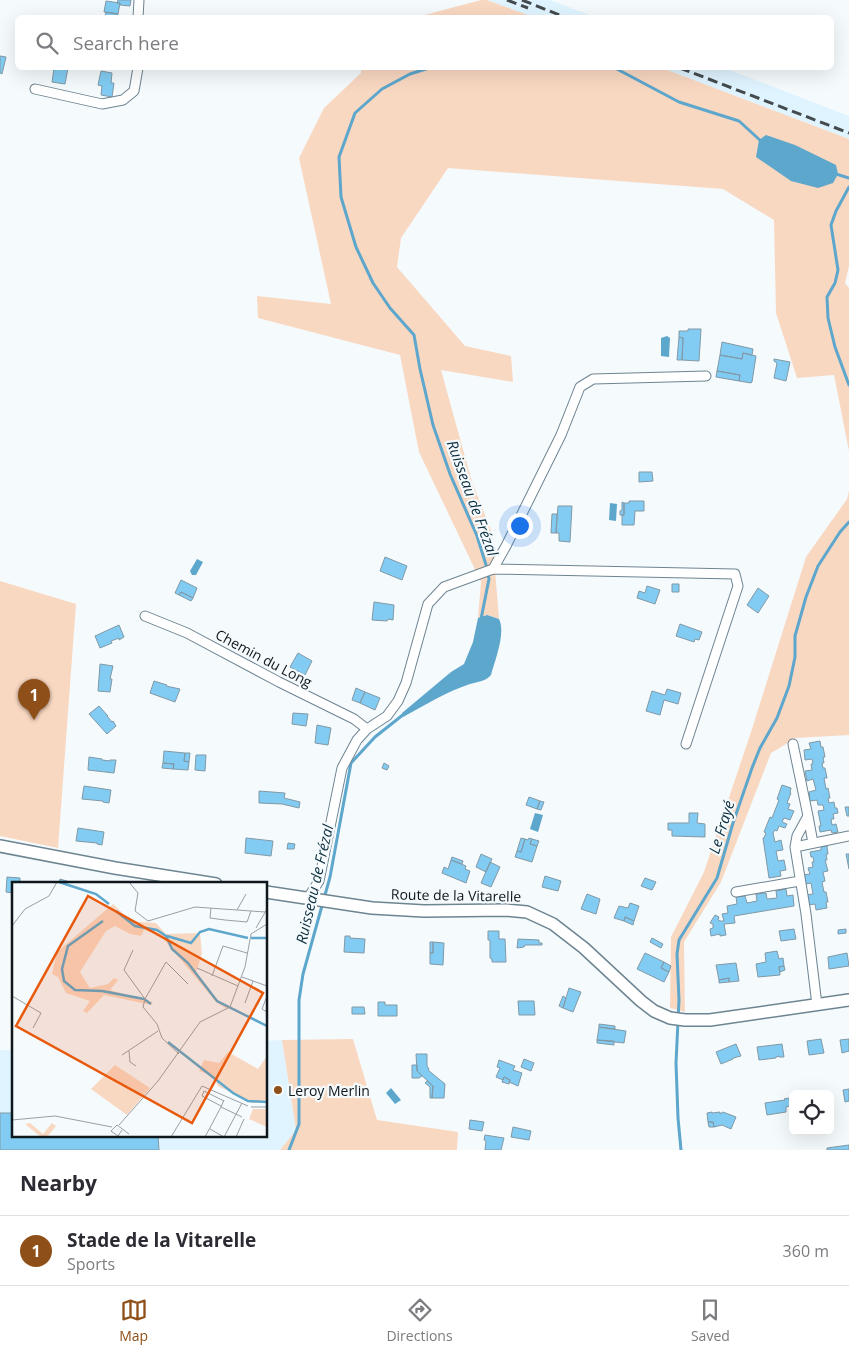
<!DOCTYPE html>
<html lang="en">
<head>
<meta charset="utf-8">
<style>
	body { margin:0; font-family:"Open Sans",sans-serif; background:#f7f7f7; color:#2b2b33 }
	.controls { position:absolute; right:15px; bottom:15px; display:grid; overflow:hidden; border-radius:8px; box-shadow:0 5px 20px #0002 }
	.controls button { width:45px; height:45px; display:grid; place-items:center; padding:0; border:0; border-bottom:1px solid #e1e1e2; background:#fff; color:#2b2b33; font:25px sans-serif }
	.you { position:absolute; left:519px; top:525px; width:18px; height:18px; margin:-12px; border:4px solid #fff; border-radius:50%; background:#1a73e8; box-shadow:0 0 0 8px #1a73e833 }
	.badge { display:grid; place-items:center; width:32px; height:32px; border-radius:50%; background:#8f4f18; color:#fff; font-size:16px; font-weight:700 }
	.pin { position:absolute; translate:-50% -41px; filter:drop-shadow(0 1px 2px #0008) }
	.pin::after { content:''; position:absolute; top:26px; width:18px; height:15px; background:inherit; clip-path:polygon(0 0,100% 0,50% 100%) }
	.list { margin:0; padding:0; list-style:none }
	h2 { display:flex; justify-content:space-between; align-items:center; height:65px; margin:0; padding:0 20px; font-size:21px }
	h2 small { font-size:16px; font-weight:400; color:#7c7c81 }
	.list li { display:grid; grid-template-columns:32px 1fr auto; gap:15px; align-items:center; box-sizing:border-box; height:70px; padding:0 20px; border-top:1px solid #e1e1e2 }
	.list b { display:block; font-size:19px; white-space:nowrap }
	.list p { margin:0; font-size:16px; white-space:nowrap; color:#7c7c81 }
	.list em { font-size:16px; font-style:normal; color:#7c7c81 }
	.icon { flex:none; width:28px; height:28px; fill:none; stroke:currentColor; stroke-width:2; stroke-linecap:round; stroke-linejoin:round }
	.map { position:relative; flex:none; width:849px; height:1150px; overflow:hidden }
	.search { position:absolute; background:#fff; box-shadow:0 5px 20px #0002; left:15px; right:15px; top:15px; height:55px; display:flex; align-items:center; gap:12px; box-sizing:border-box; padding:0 18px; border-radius:8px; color:#7c7c81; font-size:19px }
	.sheet { height:135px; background:#fff }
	nav { display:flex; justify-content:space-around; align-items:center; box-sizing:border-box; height:70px; border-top:1px solid #e1e1e2; background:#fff; font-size:14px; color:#7c7c81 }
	nav a { display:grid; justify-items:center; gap:2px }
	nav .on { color:#8f4f18 }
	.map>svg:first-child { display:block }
</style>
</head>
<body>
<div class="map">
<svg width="849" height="1150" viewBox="0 0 849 1150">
	<rect width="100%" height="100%" fill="#f5fafd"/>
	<path fill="#e0f4ff" d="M 487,0 L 550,0 L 595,17 L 533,17 Z
		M 662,68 L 724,68 L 849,116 L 849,139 Z
		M 282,1040 L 296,1130 L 280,1150 L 0,1150 L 0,1050 L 14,1050 L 14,1136 L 266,1136 L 266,1041 Z"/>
	<path fill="#f9d8c2" d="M 481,0 L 487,0 L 533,17 L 417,17 Z
		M 361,68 L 662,68 L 849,139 L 849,266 L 845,283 L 849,288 L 849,451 L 834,375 L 797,378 L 776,313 L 774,220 L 723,189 L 448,168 L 401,238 L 397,267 L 465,346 L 511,356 L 513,382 L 441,370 L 472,482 L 492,533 L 499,619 L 487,615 L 478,618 L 481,582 L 419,452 L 400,355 L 258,318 L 257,296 L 331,304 L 299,158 L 324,108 L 361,73 Z
		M 849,491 L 849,735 L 796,738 L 771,753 L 721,882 L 684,942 L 685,1012 L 670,1008 L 671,937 L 704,872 L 752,729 L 806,557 L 847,499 Z
		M 0,581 L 76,604 L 58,848 L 0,836 Z
		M 353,1039 L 377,1120 L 458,1132 L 457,1150 L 280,1150 L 296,1130 L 282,1040 Z"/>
	<path fill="#5da6cc" d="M 766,135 L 795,145 L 836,165 L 838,174 L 833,183 L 818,188 L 791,181 L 756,157 L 759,140 Z
		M 667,336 L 670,338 L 669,357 L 661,356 L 661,338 Z
		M 610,503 L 617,504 L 616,521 L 609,520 Z
		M 197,559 L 203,562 L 196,575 L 192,575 L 190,571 Z
		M 487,615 L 499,619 C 506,633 495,660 491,675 C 486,681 478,682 470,684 C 446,692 425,705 403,717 L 402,713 L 451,672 L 464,664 L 473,642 L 478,618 Z
		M 535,813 L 543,815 L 538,832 L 530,829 Z
		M 391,1088 L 401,1100 L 395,1104 L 386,1093 Z"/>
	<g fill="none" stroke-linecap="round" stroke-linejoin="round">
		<path stroke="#5da6cc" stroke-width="3" d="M 429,68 L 410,74 L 382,89 L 355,113 L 339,157 L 341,197 L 356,247 L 373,283 L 390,308 L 414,335 L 420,369 L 433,425 L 450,474 L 477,536 L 487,568 L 489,579 L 481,619
			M 615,68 L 679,102 L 739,121 L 762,142
			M 836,174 L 849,178
			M 849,187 L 836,211 L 831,225 L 838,270 L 835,283 L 827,297 L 828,318 L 835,347 L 849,385
			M 289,1150 L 299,1124 L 299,1000 L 303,974 L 330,877 L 351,763 L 375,737 L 404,714
			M 681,1150 L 678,1118 L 676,1063 L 679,1000 L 677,954 L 679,940 L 717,878 L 733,823 L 752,768 L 760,748 L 777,718 L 789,686 L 795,657 L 795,636 L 806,597 L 818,566 L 840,532 L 849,522"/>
	</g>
	<path fill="#82ccf3" stroke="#8199a6" d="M 118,0 L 131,0 L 130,6 L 120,5 L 120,3 L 117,3 Z
		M 106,1 L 120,3 L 118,14 L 104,12 Z
		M 106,12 L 118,14 L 118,18 L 105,18 Z
		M 0,56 L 6,57 L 2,74 L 0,73 Z
		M 54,68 L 68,68 L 65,84 L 52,82 Z
		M 101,71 L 112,73 L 111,83 L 114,83 L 112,97 L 101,95 L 102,86 L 98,85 Z
		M 688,329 L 701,329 L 699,361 L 682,360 L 683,338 L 679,337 L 679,331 L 688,331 Z
		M 679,337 L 683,338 L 682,360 L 677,360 Z
		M 722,342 L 753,349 L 752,355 L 743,353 L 742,359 L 720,355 Z
		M 743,353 L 756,356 L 752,382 L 751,383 L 739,381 L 740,375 L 717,371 L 720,355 L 742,359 Z
		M 774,359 L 790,362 L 786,381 L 774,378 L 777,363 L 774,361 Z
		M 717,371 L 740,375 L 739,381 L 716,377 Z
		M 639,472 L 652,472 L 653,481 L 639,482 Z
		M 629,501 L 644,501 L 644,511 L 635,511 L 634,525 L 622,525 L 622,515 L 624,515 L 624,503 L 629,503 Z
		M 622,502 L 624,503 L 624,515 L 620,515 L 620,511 L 622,510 Z
		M 558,506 L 572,506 L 570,542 L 559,541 L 559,533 L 556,533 Z
		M 552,514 L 557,514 L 556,533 L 551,533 Z
		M 385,557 L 407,566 L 402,580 L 380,571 Z
		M 181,580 L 197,588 L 193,598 L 181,592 L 179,595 L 175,593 Z
		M 672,584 L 679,584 L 679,592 L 672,592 Z
		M 647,586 L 660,590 L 655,604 L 637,598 L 639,591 L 645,593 Z
		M 758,588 L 769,596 L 758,613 L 747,605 Z
		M 181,592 L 193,598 L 191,601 L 179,595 Z
		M 374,602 L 394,605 L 393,620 L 388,619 L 387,621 L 372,620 Z
		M 680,624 L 702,632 L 699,640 L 695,639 L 694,642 L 676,636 Z
		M 119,625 L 124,637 L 119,640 L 119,638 L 111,641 L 112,643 L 100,648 L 95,636 Z
		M 298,653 L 312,661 L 305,675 L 290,667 Z
		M 100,664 L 113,666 L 110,679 L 112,679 L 110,692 L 98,691 Z
		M 154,681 L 167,685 L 166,686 L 180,689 L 175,702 L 150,693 Z
		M 356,688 L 365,692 L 360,703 L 352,700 Z
		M 667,689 L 681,693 L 678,704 L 664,700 L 660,715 L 646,711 L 652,691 L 665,695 Z
		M 365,692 L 380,698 L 375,710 L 360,703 Z
		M 99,706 L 108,716 L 107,716 L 112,722 L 113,721 L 116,726 L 107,734 L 89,714 Z
		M 293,713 L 308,714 L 306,726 L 292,724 Z
		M 317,725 L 331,728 L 328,745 L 315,743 Z
		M 820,741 L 821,747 L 823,747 L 825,757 L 823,757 L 824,763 L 822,763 L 823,768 L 825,768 L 827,778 L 824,778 L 826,789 L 828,788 L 830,798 L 828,798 L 829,803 L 834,802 L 835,808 L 837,808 L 838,813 L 833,814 L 834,819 L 831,819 L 832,825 L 836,824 L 838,832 L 832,833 L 831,830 L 820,832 L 819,826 L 821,826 L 818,811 L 824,810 L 823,805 L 818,805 L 817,800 L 810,801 L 809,792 L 816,790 L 813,779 L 807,781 L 805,771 L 812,770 L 811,764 L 813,764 L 812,759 L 805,760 L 804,750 L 811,749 L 809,743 Z
		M 164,751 L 185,753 L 184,761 L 189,762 L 188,770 L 173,769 L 174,764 L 163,763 Z
		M 185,753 L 190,753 L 189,762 L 184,761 Z
		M 196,755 L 206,755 L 205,771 L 195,770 Z
		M 89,757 L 102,759 L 102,760 L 110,761 L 110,760 L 116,760 L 114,773 L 88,770 Z
		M 163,763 L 174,764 L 173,769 L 162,768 Z
		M 384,763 L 389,766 L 387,770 L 382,768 Z
		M 782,785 L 791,788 L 790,793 L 791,793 L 787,803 L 790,804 L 788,809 L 794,811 L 790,820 L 784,818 L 782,822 L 787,824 L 785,828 L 779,826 L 777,831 L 775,830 L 773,833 L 775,842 L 781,840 L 783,850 L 776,851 L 778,861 L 784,860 L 786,870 L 780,871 L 781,876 L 769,878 L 763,838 L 764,838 L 766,833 L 764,832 L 770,817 L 772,818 L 779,800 L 777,799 Z
		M 84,786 L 111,790 L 109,803 L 103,802 L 103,801 L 82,799 Z
		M 259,791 L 285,793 L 284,798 L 300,802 L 299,808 L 282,804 L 259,803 Z
		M 529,797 L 540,801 L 537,809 L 526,805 Z
		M 540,801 L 544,802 L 541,810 L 537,809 Z
		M 845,807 L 849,807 L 849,816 L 847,816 Z
		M 689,813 L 698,813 L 697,823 L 705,824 L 705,837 L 672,836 L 672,830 L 668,830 L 668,823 L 689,823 Z
		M 78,828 L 104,832 L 102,845 L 97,844 L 97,843 L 76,841 Z
		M 246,838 L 273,841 L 271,856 L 245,853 Z
		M 521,838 L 525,839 L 521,852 L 517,851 Z
		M 529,838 L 532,839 L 530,844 L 537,846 L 532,862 L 515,857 L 517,851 L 521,852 L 525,839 L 528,840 Z
		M 532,839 L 539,841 L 537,846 L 530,844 Z
		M 288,843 L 295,844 L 294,849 L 287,849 Z
		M 827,846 L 828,854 L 826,854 L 827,860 L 825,860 L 828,871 L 823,872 L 825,881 L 822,882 L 824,892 L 826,892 L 828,902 L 826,902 L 827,908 L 816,910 L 815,904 L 808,905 L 806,895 L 813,894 L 811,883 L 805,884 L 803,875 L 810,874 L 808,868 L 813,867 L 812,862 L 814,862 L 813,857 L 811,857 L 810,852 L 821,850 L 821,847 Z
		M 481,854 L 492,859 L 486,872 L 476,867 Z
		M 846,854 L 849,854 L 849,869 Z
		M 452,857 L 463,861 L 462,864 L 451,860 Z
		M 451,860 L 466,866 L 465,869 L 470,871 L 466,883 L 442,873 L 444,867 L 448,869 Z
		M 490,862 L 500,867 L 491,887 L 481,883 Z
		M 545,876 L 561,881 L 558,891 L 542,887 Z
		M 7,877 L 20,878 L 20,884 L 14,884 L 14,893 L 6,892 Z
		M 645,878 L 656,882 L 652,890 L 641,886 Z
		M 60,879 L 70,882 L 70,884 L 59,884 Z
		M 786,889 L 787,896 L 793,895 L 794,906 L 734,916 L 735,923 L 724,924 L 726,935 L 720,936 L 720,934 L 711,936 L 710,929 L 713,928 L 713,924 L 710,923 L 715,915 L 719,917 L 718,920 L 720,921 L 724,921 L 722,914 L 728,913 L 727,906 L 737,904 L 736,897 L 745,896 L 747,903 L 757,901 L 756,894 L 766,893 L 767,899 L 777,898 L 776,891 Z
		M 587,894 L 600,899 L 596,914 L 581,909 Z
		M 630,903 L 639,906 L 634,921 L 625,917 L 624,921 L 614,918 L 619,906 L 628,908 Z
		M 625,917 L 634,921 L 633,925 L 624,921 Z
		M 794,929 L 796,939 L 781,941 L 779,931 Z
		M 846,929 L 846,933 L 838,934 L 838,930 Z
		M 488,931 L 499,931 L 499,939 L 505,939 L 506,962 L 492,962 L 492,959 L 490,958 L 490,940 L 488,940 Z
		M 345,936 L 350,936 L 350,938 L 365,939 L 364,953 L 344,952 Z
		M 652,938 L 663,944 L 661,948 L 650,942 Z
		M 518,939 L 539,940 L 539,943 L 542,943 L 542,945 L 525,945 L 524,947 L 517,948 Z
		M 430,942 L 433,942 L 433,953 L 430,953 Z
		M 433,942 L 444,943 L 443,965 L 430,964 L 430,953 L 433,953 Z
		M 777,951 L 779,959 L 783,958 L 784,966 L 779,967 L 780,975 L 758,977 L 756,964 L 766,962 L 765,953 Z
		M 645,953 L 664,962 L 661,968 L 669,972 L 664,982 L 637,969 Z
		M 847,953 L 849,966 L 829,969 L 828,957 Z
		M 664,962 L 671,966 L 669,972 L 661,968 Z
		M 736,963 L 739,981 L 729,982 L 729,978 L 719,980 L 716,965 Z
		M 784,966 L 785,970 L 780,972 L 779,967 Z
		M 729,978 L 729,982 L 719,983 L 719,980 Z
		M 569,988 L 581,992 L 573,1012 L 563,1008 Z
		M 563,996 L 566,998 L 563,1008 L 559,1006 Z
		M 518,1001 L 534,1001 L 535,1015 L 519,1015 Z
		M 378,1002 L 385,1002 L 385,1005 L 397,1005 L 397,1016 L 378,1016 Z
		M 352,1007 L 364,1007 L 365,1014 L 352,1014 Z
		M 599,1024 L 615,1026 L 615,1029 L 599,1027 Z
		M 599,1027 L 626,1031 L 624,1043 L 597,1040 Z
		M 821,1039 L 824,1053 L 809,1055 L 807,1041 Z
		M 849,1039 L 849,1051 L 842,1053 L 840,1040 Z
		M 597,1040 L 614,1041 L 614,1045 L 597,1043 Z
		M 736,1044 L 741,1056 L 733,1058 L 733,1059 L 721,1064 L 716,1052 Z
		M 782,1044 L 784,1057 L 779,1057 L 779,1056 L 776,1057 L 776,1058 L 759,1060 L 757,1047 Z
		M 416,1054 L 427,1054 L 427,1066 L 429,1069 L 428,1070 L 445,1084 L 444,1098 L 432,1098 L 433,1086 L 417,1071 Z
		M 524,1059 L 534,1063 L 531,1071 L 521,1067 Z
		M 499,1060 L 515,1066 L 513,1070 L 522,1073 L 518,1086 L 509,1082 L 510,1080 L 504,1077 L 503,1080 L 496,1077 L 500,1068 L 497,1067 Z
		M 412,1065 L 417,1065 L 417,1071 L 422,1076 L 419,1078 L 412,1078 Z
		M 504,1077 L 510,1080 L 509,1084 L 502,1082 Z
		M 427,1081 L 433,1086 L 432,1098 L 430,1098 L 430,1087 L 425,1083 Z
		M 849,1089 L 849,1101 L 845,1102 L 843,1090 Z
		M 789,1098 L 790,1106 L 786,1107 L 786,1112 L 767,1115 L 765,1103 L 785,1100 L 784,1099 Z
		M 712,1112 L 712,1113 L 720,1112 L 720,1114 L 723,1112 L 736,1117 L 731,1129 L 722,1125 L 714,1127 L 713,1122 L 708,1122 L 707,1113 Z
		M 0,1113 L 14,1113 L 14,1136 L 158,1136 L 159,1150 L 0,1150 Z
		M 470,1120 L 484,1122 L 482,1131 L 469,1129 Z
		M 708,1122 L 713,1122 L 714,1127 L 709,1127 Z
		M 513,1127 L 531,1131 L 529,1140 L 511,1137 Z
		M 485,1135 L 504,1138 L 501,1150 L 485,1150 L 486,1141 L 484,1140 Z
		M 849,1145 L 849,1150 L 827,1150 L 827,1148 Z"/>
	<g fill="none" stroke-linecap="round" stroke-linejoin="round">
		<g stroke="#6d8491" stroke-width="11">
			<path id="minor" d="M 138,18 L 139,0
				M 35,89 L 102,104 L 123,100 L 134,91 L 138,68
				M 493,569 L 506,546 L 561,435 L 580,387 L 593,379 L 706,376
				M 145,616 L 187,633 L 279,682 L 354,719 L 367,729
				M 793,744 L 808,816 L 797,836 L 795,847 L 806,914 L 817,1005
				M 808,816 L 813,843
				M 795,847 L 849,836
				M 736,892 L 800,881
				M 308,898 L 319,881 L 342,768 L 357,740 L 367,729 L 387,716 L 398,701 L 406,683 L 428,604 L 444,587 L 493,569 L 735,574 L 738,586 L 686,744"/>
		</g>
		<g stroke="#6d8491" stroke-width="14">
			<path id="tertiary" d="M 0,846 L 115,868 L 216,884
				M 266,892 L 372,908 L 424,911 L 506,910 L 527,912 L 553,924 L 584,948 L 641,1001 L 654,1011 L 670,1018 L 685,1020 L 710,1020 L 849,1000"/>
		</g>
		<use href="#minor" stroke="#fff" stroke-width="9"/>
		<use href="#tertiary" stroke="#fff" stroke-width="11"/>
		<path stroke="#434b4f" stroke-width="3" stroke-dasharray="10 5" stroke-linecap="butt" d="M 507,0 L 528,8
			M 522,0 L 567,18
			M 680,68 L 849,133"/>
	</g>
	<circle fill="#8f4f18" stroke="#f5fafd" stroke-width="2" cx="278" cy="1090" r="5"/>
	<g text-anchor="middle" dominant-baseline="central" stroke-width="4.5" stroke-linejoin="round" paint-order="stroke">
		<g font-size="14" fill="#0e171c" stroke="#f5fafd">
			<text transform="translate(264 658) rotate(28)">Chemin du Long</text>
			<text transform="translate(456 895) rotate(1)">Route de la Vitarelle</text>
		</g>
		<g font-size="14" fill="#0e171c" stroke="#f5fafd" text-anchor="start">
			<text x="288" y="1090">Leroy Merlin</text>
		</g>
		<g font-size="15" font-style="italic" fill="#0d2f3f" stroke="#f5fafd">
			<text transform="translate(473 498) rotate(70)">Ruisseau de Frézal</text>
			<text transform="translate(721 827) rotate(-73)">Le Frayé</text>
			<text transform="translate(314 884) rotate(-77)">Ruisseau de Frézal</text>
		</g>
	</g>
	<g transform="translate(12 882)">
		<rect width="255" height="255" fill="#f5fafd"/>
		<path d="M 101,22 L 119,39 L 144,41 L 154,52 L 188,51 L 190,72 L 184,90 L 206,119 L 216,125 L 215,127 L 204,120 L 149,54 L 132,48 L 129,54 L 118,52 L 103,44 L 94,49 L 68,90 L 78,106 L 96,102 L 102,96 L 106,98 L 98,108 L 141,120 L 139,123 L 92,113 L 75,131 L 71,129 L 78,119 L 54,111 L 46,95 L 40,92 L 45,70 ZM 216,170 L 246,187 L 255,174 L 255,217 L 251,221 L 240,221 L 206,204 L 201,194 L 187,189 L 192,178 L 207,181 ZM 103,183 L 138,206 L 115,233 L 79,207 ZM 241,227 L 255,227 L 255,245 L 237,237 ZM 18,241 L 31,252 L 40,241 L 44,244 L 35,255 L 29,255 L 13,242 Z" fill="#f9d8c2"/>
		<path fill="none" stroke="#5da6cc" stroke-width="2.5" d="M 47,0 L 84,12 L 97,22M 104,29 L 123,44 L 145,48 L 154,54 L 160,67 L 176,81 L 205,119 L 255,144M 91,39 L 56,64 L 50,87 L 52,99 L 63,108 L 90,109 L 132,117 L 139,122M 155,54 L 179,61 L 188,50 L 197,47 L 236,56M 239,56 L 255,56M 156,160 L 221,211 L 236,219 L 255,220"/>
		<path fill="none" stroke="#999fa3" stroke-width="1" d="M 117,0 L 126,11 L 123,29 L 136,39 L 183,25 L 253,30M 199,26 L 198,36 L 213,38 L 235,40 L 239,29M 225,28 L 234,12M 0,44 L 13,27 L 37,14 L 45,0M 244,46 L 255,27M 121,68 L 112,88 L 133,117M 185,86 L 226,104M 200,94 L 211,64 L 235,71M 230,95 L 255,104M 0,114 L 29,131 L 21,146M 255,114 L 250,127 L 255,130M 233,121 L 241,99M 117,169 L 118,180 L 124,184M 167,172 L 150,156 L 145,142 L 131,125 L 133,117 L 154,80 L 176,102M 110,173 L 146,149M 212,218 L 209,225 L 230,235M 209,224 L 190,214 L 192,209 L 212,219M 239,225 L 255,225M 0,238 L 43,234 L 100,245M 107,243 L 146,199 L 188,140 L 218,125 L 233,85 L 239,52 L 255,42M 198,247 L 212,255 L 230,221M 110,248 L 106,254 L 99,249 L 105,243 L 117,252M 159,255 L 190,204 L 236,224M 193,255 L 209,225M 224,255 L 232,237"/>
		<path fill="#e8590c" fill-opacity="0.15" stroke="#e8590c" stroke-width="2.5" d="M 76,14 L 251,111 L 180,241 L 4,144 Z"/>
		<rect width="255" height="255" fill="none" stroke="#0e171c" stroke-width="2.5"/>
	</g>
</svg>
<div class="controls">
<button><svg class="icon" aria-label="locate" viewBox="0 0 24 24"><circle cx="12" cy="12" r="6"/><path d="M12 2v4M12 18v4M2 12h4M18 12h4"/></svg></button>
</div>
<div class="you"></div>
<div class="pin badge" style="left:34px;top:720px">1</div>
<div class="search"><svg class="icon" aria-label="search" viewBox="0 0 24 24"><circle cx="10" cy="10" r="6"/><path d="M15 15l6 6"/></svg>Search here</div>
</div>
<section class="sheet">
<h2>Nearby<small></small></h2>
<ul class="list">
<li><span class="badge">1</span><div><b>Stade de la Vitarelle</b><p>Sports</p></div><em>360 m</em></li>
</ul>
</section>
<nav>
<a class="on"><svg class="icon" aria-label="map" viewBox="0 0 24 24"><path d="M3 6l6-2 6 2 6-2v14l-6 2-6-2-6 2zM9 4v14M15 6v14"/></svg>Map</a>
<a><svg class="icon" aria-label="directions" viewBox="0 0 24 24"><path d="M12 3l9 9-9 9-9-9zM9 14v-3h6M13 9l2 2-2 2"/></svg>Directions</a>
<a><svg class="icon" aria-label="saved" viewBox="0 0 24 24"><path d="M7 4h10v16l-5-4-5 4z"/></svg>Saved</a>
</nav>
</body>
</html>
